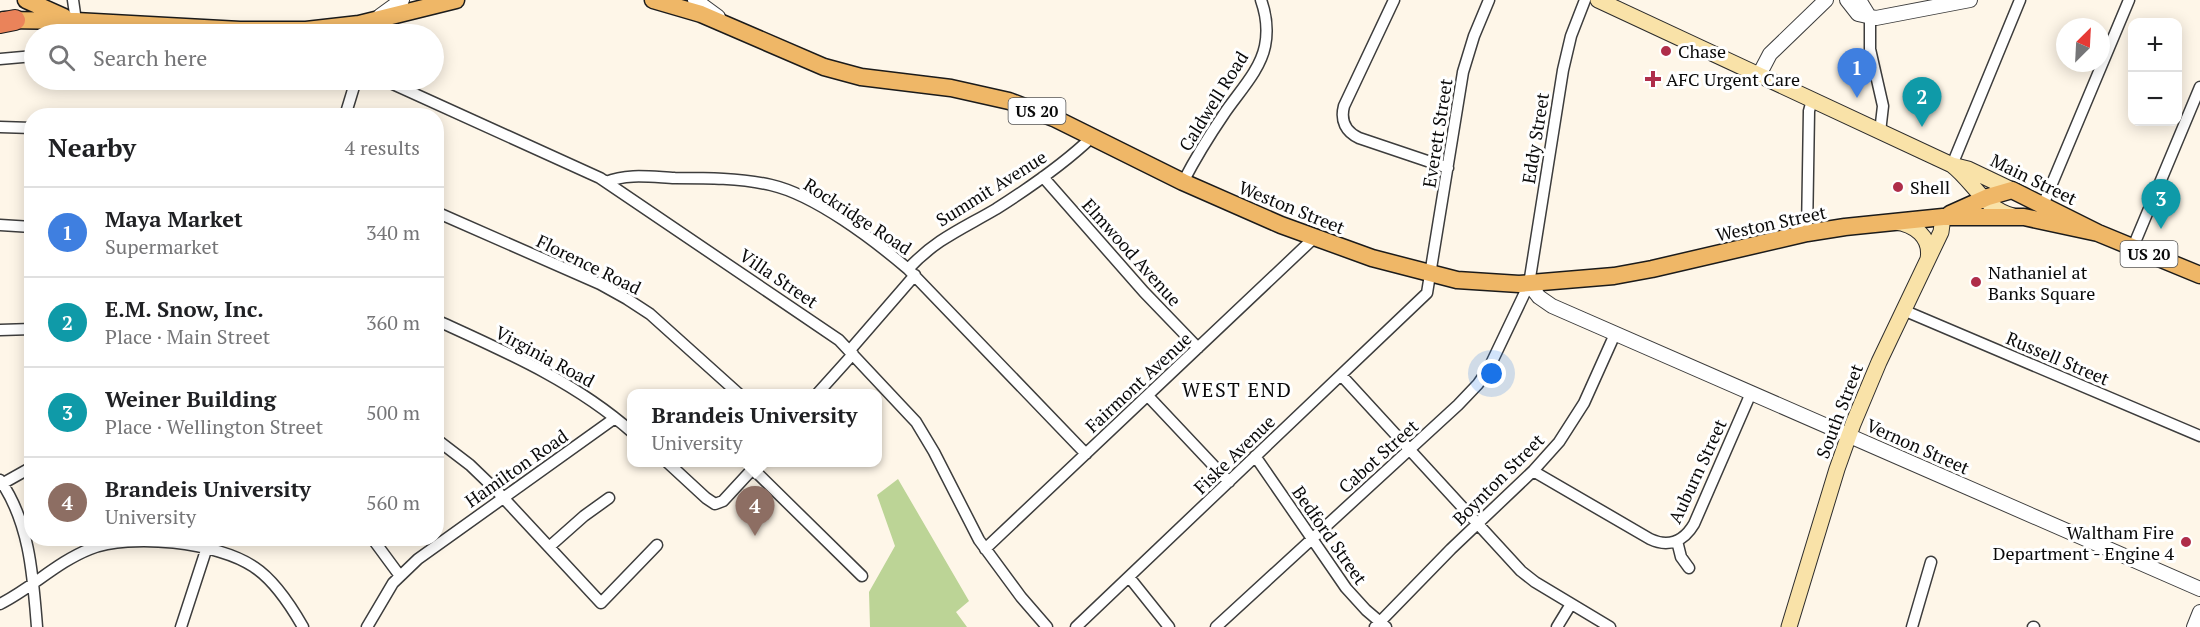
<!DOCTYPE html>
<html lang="en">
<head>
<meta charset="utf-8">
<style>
	body { margin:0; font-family:"PT Serif",serif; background:#f6f6f6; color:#202124 }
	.controls { position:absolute; right:18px; top:18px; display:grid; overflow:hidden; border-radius:12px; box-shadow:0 3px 15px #0003 }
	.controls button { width:54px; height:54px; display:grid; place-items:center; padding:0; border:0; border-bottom:2px solid #e0e0e0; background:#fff; color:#202124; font:30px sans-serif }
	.compass { position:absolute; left:2056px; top:18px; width:54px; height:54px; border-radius:50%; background:#fff; box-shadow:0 3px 15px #0003; rotate:24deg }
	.you { position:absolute; left:1492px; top:374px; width:21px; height:21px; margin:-15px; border:4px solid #fff; border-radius:50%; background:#1a73e8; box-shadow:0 0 0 9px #1a73e833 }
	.badge { display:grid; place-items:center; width:39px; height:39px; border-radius:50%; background:#111827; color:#fff; font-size:20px; font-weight:700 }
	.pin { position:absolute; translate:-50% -50px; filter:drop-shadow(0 2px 3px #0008) }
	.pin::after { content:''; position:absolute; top:32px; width:21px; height:18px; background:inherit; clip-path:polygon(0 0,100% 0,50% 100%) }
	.popup { position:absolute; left:627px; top:389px; width:255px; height:78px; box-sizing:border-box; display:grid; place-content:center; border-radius:12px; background:#fff; filter:drop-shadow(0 2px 4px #0005); font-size:20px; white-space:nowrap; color:#757577 }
	.popup b { font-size:22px; color:#202124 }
	.popup::after { content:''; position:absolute; left:50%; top:100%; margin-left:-12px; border:12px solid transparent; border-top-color:#fff }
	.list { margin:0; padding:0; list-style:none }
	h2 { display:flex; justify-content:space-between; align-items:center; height:78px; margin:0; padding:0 24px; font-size:26px }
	h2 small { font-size:20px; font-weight:400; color:#757577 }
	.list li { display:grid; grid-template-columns:39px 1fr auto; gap:18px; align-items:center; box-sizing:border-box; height:90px; padding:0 24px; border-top:2px solid #e0e0e0 }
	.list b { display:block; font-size:22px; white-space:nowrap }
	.list p { margin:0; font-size:20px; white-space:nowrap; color:#757577 }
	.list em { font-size:20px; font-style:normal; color:#757577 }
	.icon { flex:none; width:33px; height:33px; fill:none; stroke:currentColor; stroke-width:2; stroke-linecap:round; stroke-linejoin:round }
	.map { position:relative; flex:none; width:2200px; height:627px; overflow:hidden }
	.search { position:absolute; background:#fff; box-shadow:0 3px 15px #0003; left:24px; top:24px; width:420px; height:66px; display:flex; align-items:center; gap:15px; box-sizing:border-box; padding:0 21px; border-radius:33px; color:#757577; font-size:22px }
	.panel { position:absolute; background:#fff; box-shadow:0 3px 15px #0003; left:24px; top:108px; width:420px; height:438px; border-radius:24px }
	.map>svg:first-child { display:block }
</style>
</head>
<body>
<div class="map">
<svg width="2200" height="627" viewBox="0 0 2200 627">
	<rect width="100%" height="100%" fill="#fef6e8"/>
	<path fill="#bcd496" d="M 898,479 L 969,601 L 956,612 L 967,627 L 870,627 L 869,592 L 895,546 L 877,495 Z"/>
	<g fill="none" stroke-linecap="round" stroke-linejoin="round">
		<g stroke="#3d3d3d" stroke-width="13">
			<path id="minor" d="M 1394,0 L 1344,106 C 1340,121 1346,132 1359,138 L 1448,168
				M 1870,18 L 1870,49 L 1883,106 L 1880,132
				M 65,34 L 76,21 L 73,0
				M 0,59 L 34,56
				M 384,80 L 600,178 L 839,340 L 916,422 L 934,452 L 979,540 L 1021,597 L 1047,627
				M 345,116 L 356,80
				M 0,127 L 32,128
				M 1952,165 L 2020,0
				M 1043,177 L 1144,292 L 1198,348
				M 606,182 C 627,173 652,177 675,178 C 707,178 740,178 771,185 C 815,195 874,240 908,269 L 1086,454
				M 1183,182 C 1195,159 1209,136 1224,114 C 1238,93 1260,71 1265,46 C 1268,31 1266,14 1261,0
				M 2043,205 L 2129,0
				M 436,212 L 600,284 L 627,299 L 650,314 L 739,394
				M 0,225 L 32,227
				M 1807,233 L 1809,111 L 1812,100
				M 2133,247 L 2200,87
				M 908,269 C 936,239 962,229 996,209 C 1029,188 1064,164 1092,137
				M 1903,310 L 2200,436
				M 436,320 C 506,352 574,381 632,432
				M 0,330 L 32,329
				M 850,350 L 915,275
				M 1341,375 L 1521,571 L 1535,582 L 1610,627
				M 817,394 L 853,354
				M 1148,396 L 1229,482
				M 436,439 L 470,465 L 497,491 L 601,603 L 657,545
				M 1255,456 L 1346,588 L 1366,610 L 1386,627
				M 667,462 L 706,498 L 715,504 L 723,501 L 759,462
				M 753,469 L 862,576
				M 1533,471 L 1650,539 C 1669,548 1684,541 1694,524 L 1751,393
				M 0,480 C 30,523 33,577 37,627
				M 0,485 L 32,467
				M 372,538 L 400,576
				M 1677,541 L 1681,557 L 1689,568
				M 549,547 L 584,516 L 609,498
				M 985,549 L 1314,238
				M 1129,577 L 1169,627
				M 0,604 C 32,588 57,562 90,549 C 130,533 218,542 254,567 C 274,580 291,606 303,627
				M 181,627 L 210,538
				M 367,627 L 393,583 L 418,559 L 615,418
				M 1076,627 L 1427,293 L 1463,72 L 1474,36 L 1489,0
				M 1216,627 L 1458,405 L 1478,384 L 1489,368 L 1529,284 L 1563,70 L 1571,36 L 1585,0
				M 1375,627 L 1451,549 L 1533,471 L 1559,442 L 1584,403 L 1615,334
				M 1557,627 L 1571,604
				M 1912,627 L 1931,562
				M 2033,627 L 2034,627"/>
		</g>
		<g stroke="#3d3d3d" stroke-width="16">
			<path id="tertiary" d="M 695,0 L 718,17
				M 1847,0 L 1858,14 L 1876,18 L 1970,0
				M 1859,0 L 1870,18
				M 380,16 L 402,0
				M 1759,75 L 1770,54 L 1826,0
				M 1529,284 L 1539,297 L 1552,306 L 2200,589
				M 2194,627 L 2200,612"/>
		</g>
		<g stroke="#2c2c2c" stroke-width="17">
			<path id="secondary" d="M 1598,0 L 1952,165 L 1968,169 L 2012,190
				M 1952,165 C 1974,182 1983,208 2013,216
				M 1895,222 C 1914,224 1932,237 1928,259
				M 1789,627 L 1837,469 L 1853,424 L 1879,362 L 1941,232 L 1943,217"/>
		</g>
		<g stroke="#1b1b1b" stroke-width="19">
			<path id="primary" d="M 26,0 L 64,17
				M 653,0 L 701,14 L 824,67 L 861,77 L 951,88 L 1009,101 L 1056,119 L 1183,182 L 1281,225 L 1372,258 L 1457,280 L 1519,284 L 1614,276 L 1652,269 L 1807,233 L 1845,227 L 1943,217 L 2024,217 L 2098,233
				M 4,20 L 76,21 L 240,30 L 306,30 L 359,24 L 456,0
				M 1950,214 L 1988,197 L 2012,190 L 2098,233 L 2200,275"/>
		</g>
		<g stroke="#1b1b1b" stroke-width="22">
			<path id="motorway" d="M 0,23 L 15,20"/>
		</g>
		<use href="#minor" stroke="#fff" stroke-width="10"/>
		<use href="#tertiary" stroke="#fff" stroke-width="14"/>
		<use href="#secondary" stroke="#f9e2a8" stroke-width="15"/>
		<use href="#primary" stroke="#efb767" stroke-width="16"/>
		<use href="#motorway" stroke="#ea835a" stroke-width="20"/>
	</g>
	<g fill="#af2d49" stroke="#fff" stroke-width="2">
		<circle cx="1666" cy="51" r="6"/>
		<path d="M1650 70h6v6h6v6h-6v6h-6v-6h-6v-6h6z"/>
		<circle cx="1898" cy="187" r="6"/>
		<circle cx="1976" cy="282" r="6"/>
		<circle cx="2186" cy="542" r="6"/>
	</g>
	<g text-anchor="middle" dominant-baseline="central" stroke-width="6" stroke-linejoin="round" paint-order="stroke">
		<g fill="#fff" stroke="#545454" stroke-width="1.5">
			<rect x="1008.5" y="98" width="57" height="26" rx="4.5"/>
			<rect x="2120.5" y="241" width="57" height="26" rx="4.5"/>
		</g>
		<g font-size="16" font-weight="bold" fill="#0a0a0a">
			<text x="1037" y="111">US 20</text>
			<text x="2149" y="254">US 20</text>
		</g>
		<g font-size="18" fill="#0a0a0a" stroke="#fff" text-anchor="start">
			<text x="1678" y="51">Chase</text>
			<text x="1666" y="79">AFC Urgent Care</text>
			<text x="1910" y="187">Shell</text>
			<text x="1988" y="272">Nathaniel at<tspan x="1988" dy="21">Banks Square</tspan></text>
			<text x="2174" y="532" text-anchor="end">Waltham Fire<tspan x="2174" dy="21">Department - Engine 4</tspan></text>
		</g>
		<g font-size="18" fill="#0a0a0a" stroke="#fff">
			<text transform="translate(1213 101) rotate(-58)">Caldwell Road</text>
			<text transform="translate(1437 133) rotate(-81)">Everett Street</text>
			<text transform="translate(1535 138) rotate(-81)">Eddy Street</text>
			<text transform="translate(2034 179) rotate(26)">Main Street</text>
			<text transform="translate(991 188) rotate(-32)">Summit Avenue</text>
			<text transform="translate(1292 207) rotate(22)">Weston Street</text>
			<text transform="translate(858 216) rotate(33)">Rockridge Road</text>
			<text transform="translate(1771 223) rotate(-12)">Weston Street</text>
			<text transform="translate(1132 252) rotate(48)">Elmwood Avenue</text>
			<text transform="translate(589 264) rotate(26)">Florence Road</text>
			<text transform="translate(779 278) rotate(34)">Villa Street</text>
			<text transform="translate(545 356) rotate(28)">Virginia Road</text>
			<text transform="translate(2058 358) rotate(23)">Russell Street</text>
			<text transform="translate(1138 382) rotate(-43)">Fairmont Avenue</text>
			<text transform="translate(1839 411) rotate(-69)">South Street</text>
			<text transform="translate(1918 446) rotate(24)">Vernon Street</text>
			<text transform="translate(1234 454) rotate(-44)">Fiske Avenue</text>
			<text transform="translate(1378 456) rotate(-42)">Cabot Street</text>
			<text transform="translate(516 468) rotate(-35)">Hamilton Road</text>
			<text transform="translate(1697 471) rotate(-65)">Auburn Street</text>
			<text transform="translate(1498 479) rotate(-45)">Boynton Street</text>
			<text transform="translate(1330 535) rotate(55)">Bedford Street</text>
		</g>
		<g font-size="20" letter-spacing="1.5" fill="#0a0a0a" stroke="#fff">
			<text x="1237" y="389">WEST END</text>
		</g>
	</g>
</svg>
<div class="controls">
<button>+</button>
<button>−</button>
</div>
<svg class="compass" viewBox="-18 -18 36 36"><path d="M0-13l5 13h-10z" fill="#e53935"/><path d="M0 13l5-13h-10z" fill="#757577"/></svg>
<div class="you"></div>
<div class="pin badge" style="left:1857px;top:98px;background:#3f7fe0">1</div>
<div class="pin badge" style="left:1922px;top:127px;background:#0f9aa8">2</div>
<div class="pin badge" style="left:2161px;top:229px;background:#0f9aa8">3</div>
<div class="pin badge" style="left:755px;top:536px;background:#8d6e63">4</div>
<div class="popup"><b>Brandeis University</b>University</div>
<div class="search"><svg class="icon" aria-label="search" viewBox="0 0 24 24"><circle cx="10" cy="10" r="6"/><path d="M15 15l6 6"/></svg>Search here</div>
<section class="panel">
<h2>Nearby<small>4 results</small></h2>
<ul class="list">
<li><span class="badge" style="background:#3f7fe0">1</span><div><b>Maya Market</b><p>Supermarket</p></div><em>340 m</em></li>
<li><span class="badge" style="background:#0f9aa8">2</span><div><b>E.M. Snow, Inc.</b><p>Place · Main Street</p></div><em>360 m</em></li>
<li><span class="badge" style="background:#0f9aa8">3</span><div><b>Weiner Building</b><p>Place · Wellington Street</p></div><em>500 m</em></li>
<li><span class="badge" style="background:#8d6e63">4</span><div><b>Brandeis University</b><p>University</p></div><em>560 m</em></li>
</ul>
</section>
</div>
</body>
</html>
